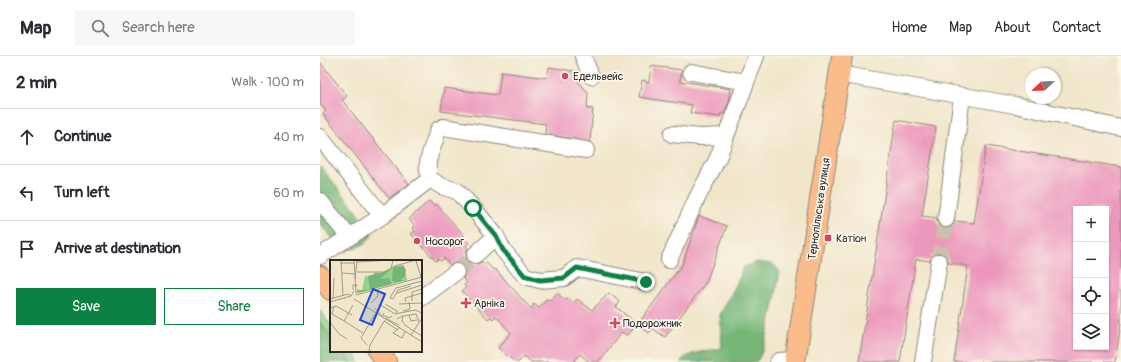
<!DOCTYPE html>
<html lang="en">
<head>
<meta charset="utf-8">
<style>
	body { margin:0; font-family:Pangolin,sans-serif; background:#f7f7f7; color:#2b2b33 }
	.controls { position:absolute; right:12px; bottom:12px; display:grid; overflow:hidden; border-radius:0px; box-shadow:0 1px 3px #0004 }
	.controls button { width:36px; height:36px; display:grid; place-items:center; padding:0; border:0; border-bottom:1px solid #e1e1e2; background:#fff; color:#2b2b33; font:20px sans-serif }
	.compass { position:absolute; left:705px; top:12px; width:36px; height:36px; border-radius:50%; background:#fff; box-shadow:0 1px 3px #0004; rotate:247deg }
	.stop { position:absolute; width:12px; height:12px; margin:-9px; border:3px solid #0b8043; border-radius:50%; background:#fff }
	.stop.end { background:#0b8043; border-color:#fff; box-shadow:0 1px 4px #0008 }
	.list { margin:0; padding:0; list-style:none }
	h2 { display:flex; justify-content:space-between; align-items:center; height:52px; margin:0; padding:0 16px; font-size:17px }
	h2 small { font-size:13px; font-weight:400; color:#7c7c81 }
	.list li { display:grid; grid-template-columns:26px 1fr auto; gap:12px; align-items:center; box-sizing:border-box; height:56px; padding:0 16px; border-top:1px solid #e1e1e2 }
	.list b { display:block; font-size:15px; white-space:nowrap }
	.list em { font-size:13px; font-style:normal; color:#7c7c81 }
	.actions { display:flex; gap:8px; padding:12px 16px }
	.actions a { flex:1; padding:9px 0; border:1px solid #0b8043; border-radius:0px; text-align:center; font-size:14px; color:#0b8043 }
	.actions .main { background:#0b8043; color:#fff }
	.icon { flex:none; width:22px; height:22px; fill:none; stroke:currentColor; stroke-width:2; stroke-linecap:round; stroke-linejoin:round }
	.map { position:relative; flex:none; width:801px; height:306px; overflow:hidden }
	header { display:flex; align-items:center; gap:24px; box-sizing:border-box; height:56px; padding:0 20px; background:#fff; border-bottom:1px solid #e1e1e2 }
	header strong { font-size:19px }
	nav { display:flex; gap:22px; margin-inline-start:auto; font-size:14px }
	.search { width:280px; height:36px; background:#f7f7f7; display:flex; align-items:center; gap:10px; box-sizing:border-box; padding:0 14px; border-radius:0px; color:#7c7c81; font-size:15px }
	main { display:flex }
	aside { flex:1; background:#fff }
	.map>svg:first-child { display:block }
</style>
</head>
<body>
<header>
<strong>Map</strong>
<div class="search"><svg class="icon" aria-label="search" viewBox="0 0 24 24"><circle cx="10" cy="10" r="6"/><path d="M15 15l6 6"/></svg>Search here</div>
<nav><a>Home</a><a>Map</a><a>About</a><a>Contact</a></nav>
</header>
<main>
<aside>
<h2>2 min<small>Walk · 100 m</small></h2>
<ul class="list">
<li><svg class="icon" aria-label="ahead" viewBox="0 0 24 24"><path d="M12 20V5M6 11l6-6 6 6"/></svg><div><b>Continue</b></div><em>40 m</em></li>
<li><svg class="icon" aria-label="left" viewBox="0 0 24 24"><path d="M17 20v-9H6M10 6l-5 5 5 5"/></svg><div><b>Turn left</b></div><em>60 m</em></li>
<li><svg class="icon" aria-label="arrive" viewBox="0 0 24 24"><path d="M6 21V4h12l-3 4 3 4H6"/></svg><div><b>Arrive at destination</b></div></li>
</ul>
<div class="actions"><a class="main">Save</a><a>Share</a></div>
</aside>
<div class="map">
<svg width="801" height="306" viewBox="0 0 801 306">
	<rect width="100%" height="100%" fill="#fbf7ec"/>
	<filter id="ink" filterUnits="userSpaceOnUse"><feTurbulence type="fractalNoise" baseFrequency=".025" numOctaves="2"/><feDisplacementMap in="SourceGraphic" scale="8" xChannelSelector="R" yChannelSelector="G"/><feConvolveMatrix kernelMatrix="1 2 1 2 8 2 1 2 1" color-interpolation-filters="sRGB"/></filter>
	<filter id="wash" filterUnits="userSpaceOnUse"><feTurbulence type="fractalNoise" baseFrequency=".012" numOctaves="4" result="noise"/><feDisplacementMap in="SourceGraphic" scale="16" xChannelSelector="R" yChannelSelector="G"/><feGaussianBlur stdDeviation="0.9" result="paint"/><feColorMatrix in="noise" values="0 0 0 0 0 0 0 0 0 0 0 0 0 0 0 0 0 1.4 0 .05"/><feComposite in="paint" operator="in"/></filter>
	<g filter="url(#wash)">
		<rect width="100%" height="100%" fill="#f1e6ca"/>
		<path fill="#92d48b" stroke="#5e805b" d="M 0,255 L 11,269 L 11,295 L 32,295 L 40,306 L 0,306 Z"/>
		<path fill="#75b677" stroke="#507051" d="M 0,110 L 36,154 L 52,179 C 45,190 36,193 23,194 L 0,168 Z
			M 437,206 L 453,208 L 460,216 C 456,234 447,296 436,306 L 360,306 C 369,295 386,296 399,293 L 402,290 L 400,259 L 420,221 L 422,212 Z
			M 0,266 L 11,280 L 11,295 L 23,295 L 32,306 L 0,306 Z"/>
		<g id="blocks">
			<path fill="#ec98bc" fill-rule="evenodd" d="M 0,6 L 27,40 L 22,44 L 89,128 L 69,142 L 3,58 L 6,55 L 0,48 Z
				M 331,10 L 362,14 L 360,25 L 411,33 L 409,45 L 404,58 L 401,57 L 400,61 L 370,57 L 372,49 L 319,41 L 322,24 L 329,26 Z
				M 229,11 L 259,16 L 258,25 L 268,37 L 267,53 L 273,53 L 270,86 L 225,78 L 226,68 L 121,55 L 124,32 L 178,39 L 181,16 L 227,22 Z
				M 576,64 L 616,71 L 602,160 L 617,162 L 617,167 L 620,170 L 624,172 L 630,172 L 633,169 L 635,165 L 654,167 L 666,90 L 801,111 L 801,267 L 795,306 L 634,306 L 648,210 L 628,207 L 628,203 L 625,199 L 620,197 L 616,197 L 612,200 L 610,205 L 596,203 L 580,306 L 539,306 ZM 756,153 L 786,153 L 786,291 L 756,291 Z
				M 109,145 L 114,150 L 116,148 L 144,179 L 143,181 L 149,187 L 146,190 L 148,192 L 146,196 L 146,201 L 148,206 L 152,208 L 157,208 L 162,206 L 164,208 L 166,206 L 173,214 L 175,213 L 211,253 L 214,248 L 219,252 L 227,243 L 230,245 L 237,237 L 246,245 L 248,242 L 254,247 L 257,243 L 272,254 L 289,237 L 300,246 L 296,251 L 317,268 L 307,280 L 302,276 L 278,306 L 269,306 L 260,298 L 254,306 L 211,306 L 204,300 L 199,306 L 195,306 L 178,292 L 191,277 L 176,260 L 173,263 L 171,261 L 168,263 L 142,235 L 146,232 L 144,229 L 147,227 L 143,223 L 145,215 L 143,210 L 139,207 L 135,207 L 130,209 L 124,202 L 121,205 L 118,203 L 116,205 L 91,178 L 95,175 L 93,172 L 95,170 L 89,163 Z
				M 379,160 L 407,170 L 386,226 L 345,281 L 332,272 L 329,277 L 317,269 L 362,209 Z"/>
		</g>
	</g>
	<g filter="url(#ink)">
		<use href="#blocks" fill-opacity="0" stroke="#8e887a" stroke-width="1"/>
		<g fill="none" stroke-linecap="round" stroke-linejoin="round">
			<path stroke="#c9c1aa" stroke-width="16" stroke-dasharray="16 8" stroke-linecap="butt" d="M 619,206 L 626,163
				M 136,216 L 155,199"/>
			<g stroke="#8e887a" stroke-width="18">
				<path id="minor" d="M 263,0 L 271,20
					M 371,16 L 426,26
					M 519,18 L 695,49 L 801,72
					M 406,80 L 436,0
					M 0,81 L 62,160
					M 110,123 C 103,107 114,90 118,74 L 123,71 L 266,94
					M 0,145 L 29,181
					M 626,163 L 642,40
					M 155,199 L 176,180
					M 0,200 L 62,160 L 110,123 L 121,130 L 137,135 L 153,152 L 176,180 L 183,194 L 205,220 L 220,224 L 244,222 L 257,212 L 326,226
					M 349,204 L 377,142 L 398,102 L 406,80 L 379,81 L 352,78
					M 101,242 L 136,216
					M 458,306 L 459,305 L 475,304
					M 603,306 L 619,206"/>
			</g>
			<g stroke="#8e887a" stroke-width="22">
				<path id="major" d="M 0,220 L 11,234
					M 58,295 L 66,306
					M 475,306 L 522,0"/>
			</g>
			<use href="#minor" stroke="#fff" stroke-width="16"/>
			<use href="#major" stroke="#f9bc8a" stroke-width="20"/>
		</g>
	</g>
	<g fill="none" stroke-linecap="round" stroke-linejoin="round" filter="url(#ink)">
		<path stroke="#0b8043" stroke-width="5" d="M 153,152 L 176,180 L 183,194 L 205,220 L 220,224 L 244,222 L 257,212 L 326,226"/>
	</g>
	<g fill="#d1495b" stroke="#fbf7ec" stroke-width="1.5">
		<circle cx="245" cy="20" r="4"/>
		<rect x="504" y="178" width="8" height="8" rx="2"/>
		<circle cx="97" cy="185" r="4"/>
		<path d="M144 241h4v4h4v4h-4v4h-4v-4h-4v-4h4z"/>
		<path d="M293 261h4v4h4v4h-4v4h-4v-4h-4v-4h4z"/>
	</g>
	<g text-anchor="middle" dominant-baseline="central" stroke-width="3.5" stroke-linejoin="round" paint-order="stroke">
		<g font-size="11" fill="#2b2b2b" stroke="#fbf7ec" text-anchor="start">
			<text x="253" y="20">Едельвейс</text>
			<text x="516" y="182">Катіон</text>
			<text x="105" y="185">Носорог</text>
			<text x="154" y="247">Арніка</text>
			<text x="303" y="267">Подорожник</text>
		</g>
		<g font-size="11" fill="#2b2b2b" stroke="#fbf7ec">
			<text transform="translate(499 153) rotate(-82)">Тернопільська вулиця</text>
		</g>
	</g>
	<g transform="translate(10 204)">
		<rect width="92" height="92" fill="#f1e6ca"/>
		<path d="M 74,5 L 77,20 L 29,33 L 26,29 L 32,30 L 35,16 L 43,16 L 44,12 L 52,13 L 63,6 Z" fill="#92d48b"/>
		<path d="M 73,6 L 76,10 L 75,16 L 70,20 L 77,20 L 63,23 L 65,21 L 62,21 L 63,7 ZM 60,10 L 50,19 L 59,18 L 62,24 L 27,33 L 27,31 L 40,29 L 38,16 Z" fill="#75b677"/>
		<path fill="none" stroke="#a29b8a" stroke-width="1" d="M 11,0 L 13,36M 24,0 L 26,34M 86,1 L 91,17M 27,2 L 59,0M 11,3 L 24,3M 65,6 L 86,0M 27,12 L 53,12 L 61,9 L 63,0M 12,13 L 24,14M 25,19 L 27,0M 81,26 L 68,30 L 63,39 L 60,38 L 66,28 L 92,21M 23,30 L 23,25 L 27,25 L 25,28M 67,33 L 92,25M 26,35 L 92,17M 3,38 L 4,18M 0,39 L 18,34 L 21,36M 24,39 L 92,82M 82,41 L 82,32 L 92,29M 0,42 L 21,36 L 24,31M 76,42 L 75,38 L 92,33M 41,43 L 48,36 L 47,30M 49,44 L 65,54 L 85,50 L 92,53M 55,44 L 67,51 L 67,54M 69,44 L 92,43M 23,45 L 14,61 L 33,73M 4,47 L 2,54 L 14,61M 0,48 L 6,46 L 22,55M 45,48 L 53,57M 73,51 L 80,49 L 79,42M 54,53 L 53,55 L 59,58 L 62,56M 79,55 L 81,61 L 87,60M 73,56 L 86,54 L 89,62M 55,58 L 69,65M 67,59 L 73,56 L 72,61 L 76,66 L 92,76M 54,61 L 68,70M 0,62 L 9,74 L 17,79M 69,68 L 63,73 L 72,78 L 75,72M 81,75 L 92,58M 37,85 L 31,78 L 45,54M 42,92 L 39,90 L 40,85 L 55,60"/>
		<path fill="#1d4ed8" fill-opacity="0.15" stroke="#1d4ed8" stroke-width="2" d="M 43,29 L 55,34 L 42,65 L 30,60 Z"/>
		<rect width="92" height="92" fill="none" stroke="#2b2b2b" stroke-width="2"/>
	</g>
</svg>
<div class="controls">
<button>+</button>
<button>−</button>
<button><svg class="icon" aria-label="locate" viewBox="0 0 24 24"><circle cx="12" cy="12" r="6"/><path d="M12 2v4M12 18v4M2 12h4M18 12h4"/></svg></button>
<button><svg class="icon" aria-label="layers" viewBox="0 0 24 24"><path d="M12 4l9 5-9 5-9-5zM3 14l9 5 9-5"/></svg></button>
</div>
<svg class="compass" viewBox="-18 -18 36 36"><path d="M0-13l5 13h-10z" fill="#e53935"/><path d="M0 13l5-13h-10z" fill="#7c7c81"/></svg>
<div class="stop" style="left:153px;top:152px"></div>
<div class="stop end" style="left:326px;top:226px"></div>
</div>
</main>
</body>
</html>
